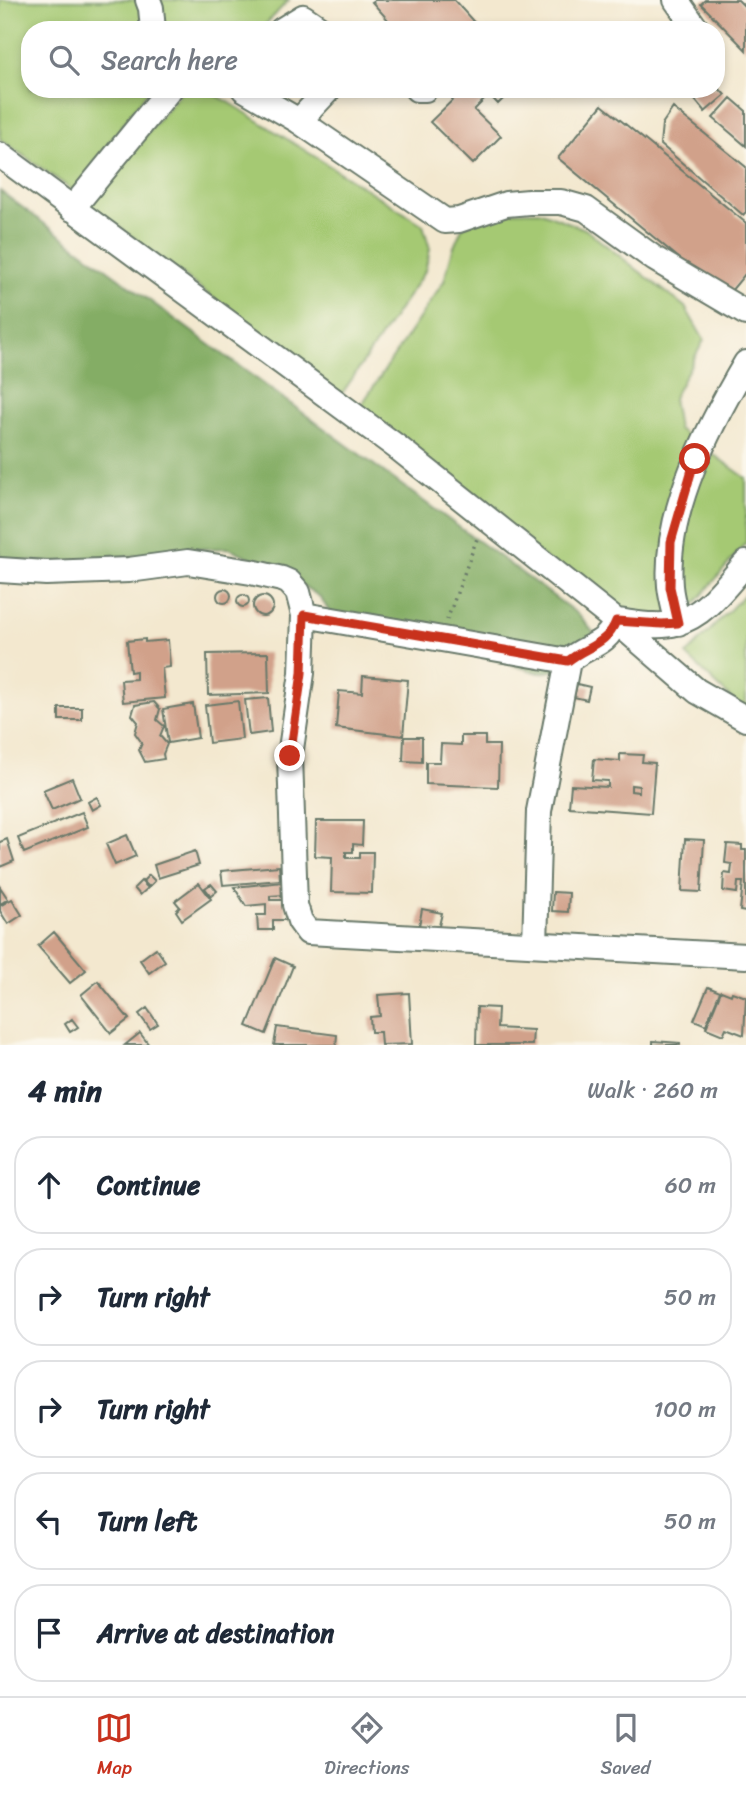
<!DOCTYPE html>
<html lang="en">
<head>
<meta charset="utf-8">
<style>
	body { margin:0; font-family:Sriracha,sans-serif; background:#f2f2f3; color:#1f2937 }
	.stop { position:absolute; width:21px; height:21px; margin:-16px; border:5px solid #c8321e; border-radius:50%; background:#fff }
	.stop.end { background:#c8321e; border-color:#fff; box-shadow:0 2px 7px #0008 }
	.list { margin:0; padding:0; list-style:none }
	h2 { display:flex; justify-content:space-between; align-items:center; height:91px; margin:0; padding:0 28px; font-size:30px }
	h2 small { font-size:23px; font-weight:400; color:#747a83 }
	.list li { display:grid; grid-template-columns:46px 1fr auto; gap:21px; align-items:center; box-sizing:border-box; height:98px; margin:0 14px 14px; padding:0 14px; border:2px solid #e0e1e3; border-radius:28px }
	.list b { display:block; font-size:26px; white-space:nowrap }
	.list em { font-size:23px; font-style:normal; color:#747a83 }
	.icon { flex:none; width:38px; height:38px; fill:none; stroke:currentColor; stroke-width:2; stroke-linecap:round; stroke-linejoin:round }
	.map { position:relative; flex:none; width:746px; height:1045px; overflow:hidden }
	.search { position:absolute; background:#fff; box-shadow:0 4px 10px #0003; left:21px; right:21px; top:21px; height:77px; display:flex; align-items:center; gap:18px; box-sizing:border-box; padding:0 24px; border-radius:28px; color:#747a83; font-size:26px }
	.sheet { height:651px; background:#fff }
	nav { display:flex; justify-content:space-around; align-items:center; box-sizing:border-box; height:98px; border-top:2px solid #e0e1e3; background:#fff; font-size:19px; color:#747a83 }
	nav a { display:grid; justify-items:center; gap:4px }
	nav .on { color:#c8321e }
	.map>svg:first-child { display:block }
</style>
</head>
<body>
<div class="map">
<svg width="746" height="1045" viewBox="0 0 746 1045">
	<rect width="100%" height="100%" fill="#fbf7ec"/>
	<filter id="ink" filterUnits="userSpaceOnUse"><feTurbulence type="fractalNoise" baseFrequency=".0143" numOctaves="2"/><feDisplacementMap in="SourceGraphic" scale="14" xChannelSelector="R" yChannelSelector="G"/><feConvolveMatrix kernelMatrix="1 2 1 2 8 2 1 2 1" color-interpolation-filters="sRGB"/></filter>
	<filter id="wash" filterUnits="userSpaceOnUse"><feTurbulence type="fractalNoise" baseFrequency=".00686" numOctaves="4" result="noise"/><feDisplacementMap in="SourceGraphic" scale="28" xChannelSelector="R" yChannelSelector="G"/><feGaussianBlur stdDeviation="1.57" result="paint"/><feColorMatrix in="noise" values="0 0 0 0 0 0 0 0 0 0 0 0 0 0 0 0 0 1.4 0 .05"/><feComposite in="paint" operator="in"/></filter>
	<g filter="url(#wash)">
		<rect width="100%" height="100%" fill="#f3e8cf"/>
		<path fill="#a5c973" stroke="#628354" stroke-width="2" d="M 0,0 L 289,0 L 260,30 L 30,30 L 30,89 L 149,89 L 74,191 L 0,139 Z
			M 207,91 L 227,101 L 423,225 L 430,249 L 425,271 L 341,395 L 89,204 L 181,92 Z
			M 539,211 L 585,229 L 685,307 L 704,340 L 673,398 L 678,429 L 746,478 L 746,543 L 694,605 L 654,618 L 609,609 L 358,410 L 444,281 L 453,249 L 462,228 L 488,212 Z
			M 746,593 L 746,709 L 737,704 L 686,655 Z"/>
		<path fill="#84ad65" stroke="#52754c" stroke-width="2" d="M 0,191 L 579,615 L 594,633 L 571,668 L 539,673 L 435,642 L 335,621 L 320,597 L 280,571 L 229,548 L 175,550 L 83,563 L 0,561 Z"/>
		<g id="blocks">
			<path fill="#d1a18a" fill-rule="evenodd" d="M 375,0 L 454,0 L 481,30 L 397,30 L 372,2 Z
				M 705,0 L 738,0 L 746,8 L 746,50 L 701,4 Z
				M 716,85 L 725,95 L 705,112 L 686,89 L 716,89 Z
				M 464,89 L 476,89 L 485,99 L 474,110 L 501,136 L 473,164 L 430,122 Z
				M 484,89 L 513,89 L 498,104 Z
				M 731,98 L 746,111 L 746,146 L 713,118 Z
				M 602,105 L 746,223 L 746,273 L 726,297 L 558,158 Z
				M 673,108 L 746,167 L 746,212 L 743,215 L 660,144 L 662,124 Z
				M217 596a7 7 0 1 1 14 0a7 7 0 1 1-14 0Z
				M237 601a6 6 0 1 1 12 0a6 6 0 1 1-12 0Z
				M253 606a10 10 0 1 1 20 0a10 10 0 1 1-20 0Z
				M 145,639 L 145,642 L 168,640 L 170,667 L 162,668 L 165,698 L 123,702 L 121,680 L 136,679 L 136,671 L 130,672 L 127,641 Z
				M 268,653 L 269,693 L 208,695 L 207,654 Z
				M 363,676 L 408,680 L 403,736 L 336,728 L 339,691 L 362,693 Z
				M 577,684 L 590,687 L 587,700 L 574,697 Z
				M 268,698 L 271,732 L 249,735 L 245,700 Z
				M 238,701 L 242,739 L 209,743 L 205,705 Z
				M 154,702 L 160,709 L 157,720 L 164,726 L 160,736 L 167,744 L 163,754 L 164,759 L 145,762 L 139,750 L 142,743 L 135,733 L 138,722 L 132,715 L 135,705 Z
				M 193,704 L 198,738 L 168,743 L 163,709 Z
				M 59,708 L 82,708 L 82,720 L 59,720 Z
				M 461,736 L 485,736 L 485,745 L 499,745 L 498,787 L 426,784 L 426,762 L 440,762 L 441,744 L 461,745 Z
				M 404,737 L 422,737 L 422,762 L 403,761 Z
				M 620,754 L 643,755 L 642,762 L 655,763 L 651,813 L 569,807 L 571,785 L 608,787 L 608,781 L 592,780 L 594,759 L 620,761 ZM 631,785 L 639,786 L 639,792 L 631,791 Z
				M 72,778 L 80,798 L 52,810 L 43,790 Z
				M 97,797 L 101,805 L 92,810 L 88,802 Z
				M 82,812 L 88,827 L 24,853 L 18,838 Z
				M 316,821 L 363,821 L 362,845 L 353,844 L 353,852 L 346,852 L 346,858 L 360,858 L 360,852 L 373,852 L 372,893 L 331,892 L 332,857 L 315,856 Z
				M 127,835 L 136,856 L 115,865 L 106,844 Z
				M 7,839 L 14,861 L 0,867 L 0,842 Z
				M 685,839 L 704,840 L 701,892 L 682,891 Z
				M 727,844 L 742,845 L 742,850 L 746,850 L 746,912 L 740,911 L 743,882 L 738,882 L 737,893 L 723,891 L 724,873 L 731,874 L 732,864 L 725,863 Z
				M 195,851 L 199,865 L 158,878 L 154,865 Z
				M 279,866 L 280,880 L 223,885 L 221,871 Z
				M 149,875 L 155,881 L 149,887 L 143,881 Z
				M 141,881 L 148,888 L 140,895 L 134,888 Z
				M 283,882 L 284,895 L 270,896 L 270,900 L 286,900 L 286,920 L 273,920 L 273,930 L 258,930 L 257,915 L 266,915 L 266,904 L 246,906 L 234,887 Z
				M 199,883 L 211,899 L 182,920 L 176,911 L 180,907 L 175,901 Z
				M 211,884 L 217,891 L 211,896 L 205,888 Z
				M 0,887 L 8,899 L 0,904 Z
				M 553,892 L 569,893 L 568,912 L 552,911 Z
				M 12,899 L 22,915 L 8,924 L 0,911 L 0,906 Z
				M 422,909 L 442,913 L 438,930 L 419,926 Z
				M 54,932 L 86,970 L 70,983 L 38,946 Z
				M 156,948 L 165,961 L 149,973 L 140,960 Z
				M 275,958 L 293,966 L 266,1034 L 247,1026 Z
				M 98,981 L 129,1019 L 111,1033 L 81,995 Z
				M 708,987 L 720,992 L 706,1025 L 694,1020 Z
				M 721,991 L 731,995 L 732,992 L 746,997 L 744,1035 L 726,1028 L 723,1035 L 706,1028 Z
				M 409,993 L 412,1044 L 381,1045 L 380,1032 L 371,1032 L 370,1017 L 380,1016 L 378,995 Z
				M 477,1007 L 498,1008 L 497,1028 L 533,1030 L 532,1045 L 476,1045 Z
				M 147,1008 L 158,1024 L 150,1029 L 139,1014 Z
				M 72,1019 L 78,1027 L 70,1032 L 65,1024 Z
				M 277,1027 L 337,1035 L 336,1045 L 274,1045 Z
				M 140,1033 L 149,1045 L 125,1045 Z
				M 653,1041 L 680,1043 L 680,1045 L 653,1045 Z"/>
		</g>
	</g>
	<g filter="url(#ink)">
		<use href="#blocks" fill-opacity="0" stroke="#69796a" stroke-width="2"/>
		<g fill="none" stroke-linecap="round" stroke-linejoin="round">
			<g stroke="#69796a" stroke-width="28">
				<path id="minor" d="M 148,0 L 151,8 L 153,30
					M 676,0 L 697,30
					M 282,30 L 303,17 L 322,30
					M 244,89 L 299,121 L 445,221 L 459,220 L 506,204 L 529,202 L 561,202 L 586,209 L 655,259 L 746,313
					M 417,89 L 425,89
					M 299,121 L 329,89
					M 0,155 L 397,447 L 616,621 L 697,691 L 746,719
					M 72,209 L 170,89
					M 0,570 L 46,573 L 129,570 L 188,562 L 251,572 L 282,579 L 289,582 L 298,592 L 304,615 L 302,673 L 290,756 L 295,905 L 300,921 L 308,932 L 746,956
					M 304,615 L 568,661
					M 616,621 C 635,623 658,628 676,623 C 705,616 727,584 746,563
					M 678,623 C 675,611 671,598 670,586 C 664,511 709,426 746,363
					M 535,944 L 539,811 L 568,661 C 586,645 607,646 616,621"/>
			</g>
			<path stroke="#69796a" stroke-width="3.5" stroke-dasharray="2 5" stroke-linecap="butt" d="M 447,620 L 478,536"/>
			<use href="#minor" stroke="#fff" stroke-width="24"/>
		</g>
	</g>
	<g fill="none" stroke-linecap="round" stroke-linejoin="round" filter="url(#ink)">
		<path stroke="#c8321e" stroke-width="9" d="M 290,756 L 302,673 L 304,615 L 568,661 C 586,646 607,645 616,621 L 662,624 L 678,623 L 670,587 L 671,542 L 695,459"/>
	</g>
</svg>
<div class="stop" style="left:695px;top:459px"></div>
<div class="stop end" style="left:290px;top:756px"></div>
<div class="search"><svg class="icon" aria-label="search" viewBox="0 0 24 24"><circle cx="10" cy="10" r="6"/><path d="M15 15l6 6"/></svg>Search here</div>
</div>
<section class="sheet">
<h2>4 min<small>Walk · 260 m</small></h2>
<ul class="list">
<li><svg class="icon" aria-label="ahead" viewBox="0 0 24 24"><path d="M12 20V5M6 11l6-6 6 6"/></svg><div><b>Continue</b></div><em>60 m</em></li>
<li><svg class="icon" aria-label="right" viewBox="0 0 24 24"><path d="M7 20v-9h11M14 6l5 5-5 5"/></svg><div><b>Turn right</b></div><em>50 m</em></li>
<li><svg class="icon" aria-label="right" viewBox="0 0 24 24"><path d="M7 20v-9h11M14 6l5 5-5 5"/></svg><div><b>Turn right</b></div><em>100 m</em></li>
<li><svg class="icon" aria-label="left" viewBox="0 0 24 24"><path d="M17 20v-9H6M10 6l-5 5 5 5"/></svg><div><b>Turn left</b></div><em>50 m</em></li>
<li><svg class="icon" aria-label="arrive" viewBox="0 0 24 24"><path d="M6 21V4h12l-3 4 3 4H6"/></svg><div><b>Arrive at destination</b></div></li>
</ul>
</section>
<nav>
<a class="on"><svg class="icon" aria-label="map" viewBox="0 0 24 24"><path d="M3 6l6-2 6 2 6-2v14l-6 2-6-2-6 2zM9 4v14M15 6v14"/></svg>Map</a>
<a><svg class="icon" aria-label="directions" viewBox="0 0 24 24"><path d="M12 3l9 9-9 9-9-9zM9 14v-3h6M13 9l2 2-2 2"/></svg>Directions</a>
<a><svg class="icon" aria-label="saved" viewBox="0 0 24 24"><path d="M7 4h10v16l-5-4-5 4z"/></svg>Saved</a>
</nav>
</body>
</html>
